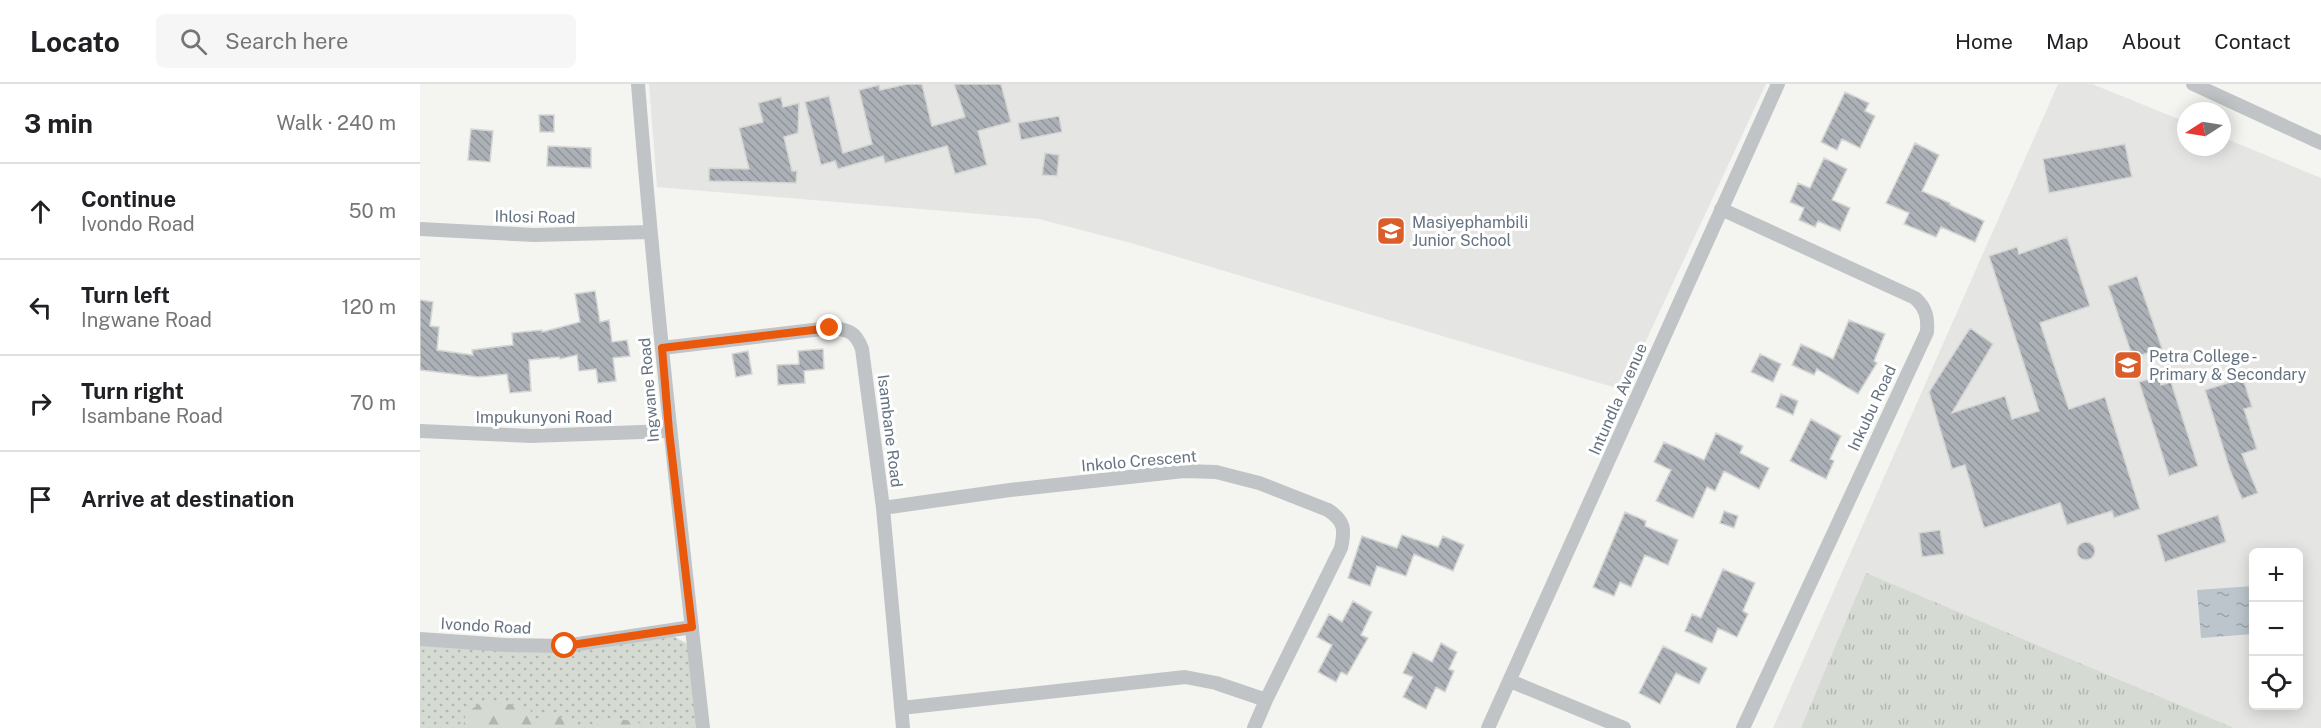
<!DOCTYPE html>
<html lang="en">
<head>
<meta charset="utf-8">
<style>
	body { margin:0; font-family:"Public Sans",sans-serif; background:#f6f6f6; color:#202124 }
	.controls { position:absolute; right:18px; bottom:18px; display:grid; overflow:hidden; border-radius:9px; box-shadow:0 3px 15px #0003 }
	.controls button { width:54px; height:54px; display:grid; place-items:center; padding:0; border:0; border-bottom:2px solid #e0e0e0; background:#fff; color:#202124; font:30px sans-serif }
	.compass { position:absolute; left:1757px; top:18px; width:54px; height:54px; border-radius:50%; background:#fff; box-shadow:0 3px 15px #0003; rotate:258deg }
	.stop { position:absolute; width:18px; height:18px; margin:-14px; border:4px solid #ea580c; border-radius:50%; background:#fff }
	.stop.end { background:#ea580c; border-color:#fff; box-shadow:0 2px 6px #0008 }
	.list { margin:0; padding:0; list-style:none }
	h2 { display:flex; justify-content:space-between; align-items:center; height:78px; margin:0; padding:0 24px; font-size:26px }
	h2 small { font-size:20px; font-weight:400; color:#757577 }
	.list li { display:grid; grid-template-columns:39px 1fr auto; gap:18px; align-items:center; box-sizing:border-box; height:96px; padding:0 24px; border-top:2px solid #e0e0e0 }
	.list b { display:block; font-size:22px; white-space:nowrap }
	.list p { margin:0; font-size:20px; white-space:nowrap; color:#757577 }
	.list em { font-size:20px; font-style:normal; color:#757577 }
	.icon { flex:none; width:33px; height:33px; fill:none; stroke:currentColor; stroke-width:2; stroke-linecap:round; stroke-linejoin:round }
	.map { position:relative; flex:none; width:1901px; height:644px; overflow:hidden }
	header { display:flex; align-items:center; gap:36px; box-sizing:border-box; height:84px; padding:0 30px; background:#fff; border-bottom:2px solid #e0e0e0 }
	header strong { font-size:28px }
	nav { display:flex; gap:33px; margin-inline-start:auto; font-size:21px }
	.search { width:420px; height:54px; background:#f6f6f6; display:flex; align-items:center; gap:15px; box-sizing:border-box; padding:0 21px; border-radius:9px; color:#757577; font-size:22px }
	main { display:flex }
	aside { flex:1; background:#fff }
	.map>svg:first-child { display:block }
</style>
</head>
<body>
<header>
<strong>Locato</strong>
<div class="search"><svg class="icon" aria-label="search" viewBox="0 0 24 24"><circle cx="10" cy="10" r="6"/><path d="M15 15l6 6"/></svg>Search here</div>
<nav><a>Home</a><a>Map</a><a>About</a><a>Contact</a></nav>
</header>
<main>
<aside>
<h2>3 min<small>Walk · 240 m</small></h2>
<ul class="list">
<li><svg class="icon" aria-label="ahead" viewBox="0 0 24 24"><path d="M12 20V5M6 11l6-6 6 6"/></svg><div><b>Continue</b><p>Ivondo Road</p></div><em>50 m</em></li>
<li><svg class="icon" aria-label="left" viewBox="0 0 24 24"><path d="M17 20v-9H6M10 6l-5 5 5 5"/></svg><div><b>Turn left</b><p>Ingwane Road</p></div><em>120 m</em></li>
<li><svg class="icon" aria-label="right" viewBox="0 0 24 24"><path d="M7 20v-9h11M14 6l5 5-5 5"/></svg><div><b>Turn right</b><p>Isambane Road</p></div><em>70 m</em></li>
<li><svg class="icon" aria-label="arrive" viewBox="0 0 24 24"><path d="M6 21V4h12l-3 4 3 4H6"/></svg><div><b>Arrive at destination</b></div></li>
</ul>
</aside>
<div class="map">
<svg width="1901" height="644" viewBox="0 0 1901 644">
	<defs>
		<pattern id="grass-dots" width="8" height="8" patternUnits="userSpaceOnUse" patternTransform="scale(1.5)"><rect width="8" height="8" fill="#d5dbd2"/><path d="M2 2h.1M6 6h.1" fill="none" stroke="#b0b6b0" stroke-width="1.8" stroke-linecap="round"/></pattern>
		<pattern id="forest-firs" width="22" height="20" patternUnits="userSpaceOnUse" patternTransform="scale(1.5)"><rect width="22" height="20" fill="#d5dbd2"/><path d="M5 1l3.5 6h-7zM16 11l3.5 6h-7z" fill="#b0b6b0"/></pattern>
		<pattern id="park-tufts" width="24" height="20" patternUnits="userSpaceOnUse" patternTransform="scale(1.5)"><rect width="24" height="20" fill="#d5dbd2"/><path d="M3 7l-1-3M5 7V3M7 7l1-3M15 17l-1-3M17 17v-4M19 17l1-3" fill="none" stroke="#b0b6b0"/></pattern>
		<pattern id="water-ripples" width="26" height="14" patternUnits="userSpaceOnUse" patternTransform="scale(1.5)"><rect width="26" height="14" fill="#bbc5cb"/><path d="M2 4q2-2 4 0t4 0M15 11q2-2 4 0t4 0" fill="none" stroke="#9ca4aa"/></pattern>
		<pattern id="building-back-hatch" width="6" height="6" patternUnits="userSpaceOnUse" patternTransform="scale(1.5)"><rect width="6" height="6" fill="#abb1b6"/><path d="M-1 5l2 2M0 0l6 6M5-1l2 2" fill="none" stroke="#8f9499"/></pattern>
	</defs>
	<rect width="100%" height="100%" fill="#f4f5f1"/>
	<path fill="#e5e6e4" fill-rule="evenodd" d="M 229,0 L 1346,0 L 1203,306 L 711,159 L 619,135 L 237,103 Z
		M 1638,0 L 1672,0 L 1766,38 L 1766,63 L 1802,63 L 1802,53 L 1901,94 L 1901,644 L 1353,644 ZM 1834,468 L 1878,468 L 1878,622 L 1834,622 Z"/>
	<path fill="url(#grass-dots)" d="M 249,550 L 266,559 L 269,566 L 278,644 L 0,644 L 0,561 L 84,566 Z"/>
	<path fill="url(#forest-firs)" d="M 64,618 L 98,621 L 110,625 L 114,636 L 122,634 L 131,630 L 147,635 L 157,644 L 43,644 L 46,628 Z
		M 190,634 L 213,637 L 234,644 L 176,644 L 178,637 Z"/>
	<path fill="url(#park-tufts)" d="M 1446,489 L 1814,644 L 1381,644 Z"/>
	<path fill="url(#water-ripples)" d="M 1833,502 L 1833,550 L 1781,554 L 1777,506 Z"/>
	<path fill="url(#building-back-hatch)" stroke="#d6d6d4" stroke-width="1.5" d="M 487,0 L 502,0 L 512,42 L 545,33 L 534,0 L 581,0 L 591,38 L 558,47 L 567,81 L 535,90 L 527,62 L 465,79 L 463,72 L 418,85 L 415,77 L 401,81 L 385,18 L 409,12 L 423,69 L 452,60 L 439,6 L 459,1 L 460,6 Z
		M 1425,8 L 1449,19 L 1445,27 L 1455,32 L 1440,64 L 1422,55 L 1417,66 L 1401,58 Z
		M 361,13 L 363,23 L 379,19 L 378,49 L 364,53 L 372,87 L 377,87 L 376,99 L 289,97 L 289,84 L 329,85 L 319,44 L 343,38 L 338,19 Z
		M 119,31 L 134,31 L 134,48 L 120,48 Z
		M 639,32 L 642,48 L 601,56 L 598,39 Z
		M 51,45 L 73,47 L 70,78 L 48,76 Z
		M 1495,59 L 1519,71 L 1502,107 L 1530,119 L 1530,121 L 1564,137 L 1555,158 L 1521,143 L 1516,153 L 1484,140 L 1489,129 L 1466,119 Z
		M 1705,60 L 1712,93 L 1629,109 L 1623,75 Z
		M 128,62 L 171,64 L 171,84 L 127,82 Z
		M 625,69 L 639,71 L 637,92 L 622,91 Z
		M 1404,74 L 1427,85 L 1412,116 L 1430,124 L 1420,147 L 1398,137 L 1395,143 L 1379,136 L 1384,124 L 1370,118 L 1378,99 L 1390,104 Z
		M 1647,153 L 1670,222 L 1620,239 L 1649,325 L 1685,313 L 1720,425 L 1694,434 L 1692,427 L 1647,441 L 1640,419 L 1564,444 L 1545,381 L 1532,385 L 1509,308 L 1550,244 L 1573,260 L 1532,329 L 1585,312 L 1592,335 L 1619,327 L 1569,172 L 1597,163 L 1599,170 Z
		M 1717,192 L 1742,264 L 1713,274 L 1688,202 Z
		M 175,207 L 180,238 L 189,236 L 192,258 L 207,256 L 210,272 L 193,274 L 196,297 L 178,299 L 176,285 L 159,287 L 157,271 L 140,275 L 139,273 L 109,276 L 111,307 L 90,309 L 87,290 L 59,293 L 0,286 L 0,216 L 13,218 L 10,242 L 19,243 L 17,266 L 53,271 L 52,266 L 93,261 L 92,249 L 122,246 L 122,248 L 160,238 L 155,210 Z
		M 1429,236 L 1465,250 L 1454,277 L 1457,279 L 1438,310 L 1397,285 L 1394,291 L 1372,281 L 1381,260 L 1413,275 Z
		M 403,265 L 404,285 L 384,287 L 385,299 L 358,301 L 357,281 L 379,280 L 378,267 Z
		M 328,267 L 332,290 L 316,293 L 312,270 Z
		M 1340,270 L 1361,280 L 1353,298 L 1331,288 Z
		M 1739,292 L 1741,301 L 1751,298 L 1778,382 L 1749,392 L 1719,298 Z
		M 1823,294 L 1832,323 L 1824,325 L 1837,365 L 1822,370 L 1838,409 L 1822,415 L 1810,386 L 1785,306 Z
		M 1361,310 L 1378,317 L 1373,331 L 1356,323 Z
		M 1391,335 L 1421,352 L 1410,375 L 1414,377 L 1406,395 L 1370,377 Z
		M 1296,349 L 1323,362 L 1320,369 L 1349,384 L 1339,405 L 1304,387 L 1295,407 L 1287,403 L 1273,434 L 1236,417 L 1251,386 L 1234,378 L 1244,358 L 1284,376 Z
		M 1304,427 L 1318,432 L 1314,444 L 1300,439 Z
		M 1205,428 L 1226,437 L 1225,442 L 1258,456 L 1248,481 L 1225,471 L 1211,503 L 1200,498 L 1194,512 L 1173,503 Z
		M 1798,431 L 1806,458 L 1745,478 L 1737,451 Z
		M 1520,446 L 1524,470 L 1502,473 L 1499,449 Z
		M 982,451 L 1018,463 L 1023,452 L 1044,461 L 1033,487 L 994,470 L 986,492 L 957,482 L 950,502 L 928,494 L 942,452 L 977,464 Z
		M1657 467a9 9 0 1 1 18 0a9 9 0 1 1-18 0Z
		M 1303,485 L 1335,499 L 1323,527 L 1328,530 L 1317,553 L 1298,544 L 1292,559 L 1265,547 L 1272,530 L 1281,534 Z
		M 933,517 L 952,528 L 941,551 L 948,554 L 927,591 L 921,588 L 916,598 L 898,588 L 912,561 L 897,553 L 909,530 L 922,538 Z
		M 1021,559 L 1037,568 L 1029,585 L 1034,587 L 1025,608 L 1016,603 L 1006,625 L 983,613 L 993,593 L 983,589 L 993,568 L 1012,578 Z
		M 1243,562 L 1287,584 L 1279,600 L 1256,589 L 1240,620 L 1219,609 Z"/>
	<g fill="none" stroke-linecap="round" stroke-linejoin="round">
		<path stroke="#c0c4c7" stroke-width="14" d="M 218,0 C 235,215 259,429 283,644
			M 1773,0 L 1901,59
			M 1301,125 L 1495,214 C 1506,224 1508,233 1507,248 L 1323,644
			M 0,145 L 114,151 L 230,148
			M 242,264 L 410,244 C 428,245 436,248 442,265 L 463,424 L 483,644
			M 0,347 L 111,352 L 249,347
			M 463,424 L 590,406 L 764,387 L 796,388 L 839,399 L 908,426 C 925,437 925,446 921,464 L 846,616 L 834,644
			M 0,555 L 86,561 L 145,562 L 272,543
			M 1090,597 L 1204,644
			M 481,624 L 765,593 L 796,599 L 846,616
			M 1068,644 L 1358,0"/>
	</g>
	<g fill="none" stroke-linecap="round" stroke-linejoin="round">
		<path stroke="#ea580c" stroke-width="8" d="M 145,562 L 272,543 L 249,347 L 242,264 L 410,244"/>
	</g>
	<defs>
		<g id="school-square" transform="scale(1.5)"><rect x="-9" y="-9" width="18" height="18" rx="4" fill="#db5e2a" stroke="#fff"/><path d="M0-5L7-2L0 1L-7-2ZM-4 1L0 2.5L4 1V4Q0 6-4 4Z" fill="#fff"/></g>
	</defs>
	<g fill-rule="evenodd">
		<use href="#school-square" x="971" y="147"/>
		<use href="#school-square" x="1708" y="281"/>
	</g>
	<g text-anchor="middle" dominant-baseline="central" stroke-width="6" stroke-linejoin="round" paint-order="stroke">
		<g font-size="16" fill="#657381" stroke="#fff">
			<text transform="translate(115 133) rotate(1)">Ihlosi Road</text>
			<text transform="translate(229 306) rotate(-95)">Ingwane Road</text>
			<text transform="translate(1198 315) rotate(-66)">Intundla Avenue</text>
			<text transform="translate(1452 324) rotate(-65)">Inkubu Road</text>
			<text x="124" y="333">Impukunyoni Road</text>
			<text transform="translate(470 347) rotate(83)">Isambane Road</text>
			<text transform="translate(719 377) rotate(-5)">Inkolo Crescent</text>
			<text transform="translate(66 542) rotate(3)">Ivondo Road</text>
		</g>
		<g font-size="16" fill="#657381" stroke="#fff" text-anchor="start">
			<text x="992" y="138">Masiyephambili<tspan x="992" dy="18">Junior School</tspan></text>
			<text x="1729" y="272">Petra College -<tspan x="1729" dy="18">Primary &amp; Secondary</tspan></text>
		</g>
	</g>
</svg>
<div class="controls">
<button>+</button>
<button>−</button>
<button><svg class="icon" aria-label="locate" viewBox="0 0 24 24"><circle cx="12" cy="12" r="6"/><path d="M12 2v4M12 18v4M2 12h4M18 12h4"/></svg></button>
</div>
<svg class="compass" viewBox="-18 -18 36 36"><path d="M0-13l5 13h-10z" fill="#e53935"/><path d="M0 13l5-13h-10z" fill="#757577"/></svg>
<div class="stop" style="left:145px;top:562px"></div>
<div class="stop end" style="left:410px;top:244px"></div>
</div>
</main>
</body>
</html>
